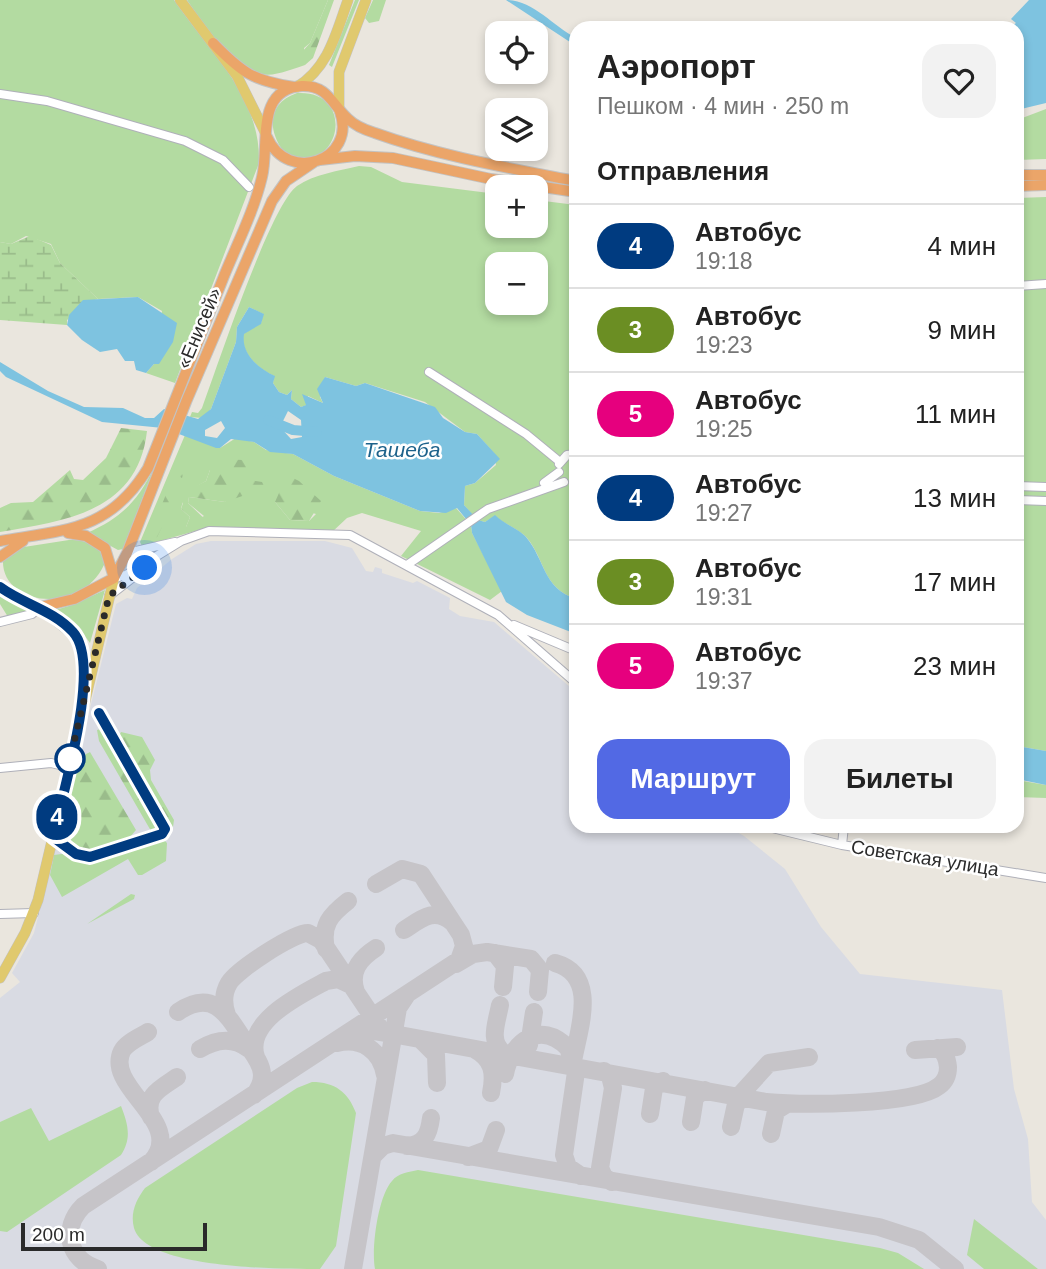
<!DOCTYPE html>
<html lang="ru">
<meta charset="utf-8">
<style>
body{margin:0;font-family:Helvetica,sans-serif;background:#f2f2f2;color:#222;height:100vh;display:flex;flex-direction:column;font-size:26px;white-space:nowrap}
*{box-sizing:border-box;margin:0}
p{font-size:23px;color:#767676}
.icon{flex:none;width:38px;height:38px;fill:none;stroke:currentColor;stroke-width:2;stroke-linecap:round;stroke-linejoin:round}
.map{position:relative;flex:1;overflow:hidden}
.sheet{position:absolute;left:569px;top:21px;width:455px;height:812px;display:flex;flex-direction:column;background:#fff;border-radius:21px;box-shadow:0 4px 10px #0003}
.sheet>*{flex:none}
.badge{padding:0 14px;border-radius:23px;font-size:24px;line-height:46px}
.controls{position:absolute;left:485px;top:21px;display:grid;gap:14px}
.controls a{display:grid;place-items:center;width:63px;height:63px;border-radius:14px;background:#fff;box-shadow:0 4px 10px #0003;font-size:35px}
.scale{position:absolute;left:21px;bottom:18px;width:186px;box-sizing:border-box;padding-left:7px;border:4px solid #2a2a2a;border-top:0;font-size:19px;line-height:24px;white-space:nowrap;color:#2a2a2a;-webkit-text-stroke:5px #fff;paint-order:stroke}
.you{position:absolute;width:35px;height:35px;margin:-18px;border:5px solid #fff;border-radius:50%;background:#1a73e8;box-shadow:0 0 0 10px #1a73e833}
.map>.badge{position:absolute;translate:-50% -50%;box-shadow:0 0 0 4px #fff}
h2{padding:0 28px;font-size:26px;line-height:63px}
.round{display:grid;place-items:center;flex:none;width:74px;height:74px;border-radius:21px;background:#f2f2f2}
.headline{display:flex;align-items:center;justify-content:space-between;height:119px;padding:0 28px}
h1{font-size:33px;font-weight:800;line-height:52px}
.primary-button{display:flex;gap:14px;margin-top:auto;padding:14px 28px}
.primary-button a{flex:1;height:80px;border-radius:21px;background:#5269e4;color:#fff;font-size:28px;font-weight:800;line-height:80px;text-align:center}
.primary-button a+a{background:#f2f2f2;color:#222}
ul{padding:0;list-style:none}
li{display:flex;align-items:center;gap:21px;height:84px;padding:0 28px;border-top:2px solid #e0e0e0}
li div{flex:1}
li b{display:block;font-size:26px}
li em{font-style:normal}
li .badge{min-width:77px;font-weight:700;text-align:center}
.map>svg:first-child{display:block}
</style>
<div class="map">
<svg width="1046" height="1269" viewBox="0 0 1046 1269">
<defs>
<pattern id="forest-firs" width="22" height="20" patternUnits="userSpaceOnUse" patternTransform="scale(1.75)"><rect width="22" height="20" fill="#b3dba1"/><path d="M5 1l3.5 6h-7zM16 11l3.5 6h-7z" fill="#9abc8b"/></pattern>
<pattern id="wetland-marsh" width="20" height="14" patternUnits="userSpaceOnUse" patternTransform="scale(1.75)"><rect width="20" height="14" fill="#b3dba1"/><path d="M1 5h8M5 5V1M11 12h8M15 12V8" fill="none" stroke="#9abc8b"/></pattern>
</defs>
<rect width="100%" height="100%" fill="#eae6de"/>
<!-- airport -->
<path fill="#d9dbe3" d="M 211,541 L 325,541 L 352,548 L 366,571 L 373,572 L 375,567 L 382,569 L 382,573 L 413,583 L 417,581 L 450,598 L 449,609 L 460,616 L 494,622 L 576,692 L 576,826 L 727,826 L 744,836 L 785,869 L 821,927 L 860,974 L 1002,990 L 1014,1089 L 1028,1139 L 1032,1202 L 1046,1220 L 1046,1269 L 0,1269 L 0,998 L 20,982 L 12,973 L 34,933 L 116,604 L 127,598 L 132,599 L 137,588 L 172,559 L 196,544 Z"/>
<!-- grass -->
<path fill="#b3dba1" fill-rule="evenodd" d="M 0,0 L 174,0 C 209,51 261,96 259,163 L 175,383 L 146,373 L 154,364 L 162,311 L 138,297 L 98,299 L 60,263 L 51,244 L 26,236 L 11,244 L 0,242 Z
M 187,0 L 328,0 L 310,43 L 304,48 L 305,65 C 292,69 275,77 261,74 C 230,66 204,24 187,0 Z
M 355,0 L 359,0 L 332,67 L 329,65 Z
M 373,0 L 386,0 L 379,21 L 369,23 L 365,18 Z
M 297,93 C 360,89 339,184 283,151 C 267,128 268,103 297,93 Z
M 1046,109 L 1046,159 L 1017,160 L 1017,120 Z
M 359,166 L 371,167 L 402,182 L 497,194 L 497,226 L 536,226 L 536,200 L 576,205 L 576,599 C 542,587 546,561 527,538 C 519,529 504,524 495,516 L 485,522 L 477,520 L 464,505 L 465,486 L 475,483 L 496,465 L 494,453 L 477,434 L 465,432 L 425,402 L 365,383 L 356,386 L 325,377 L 320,397 L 323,403 L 308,396 L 307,405 L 301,407 L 291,399 L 292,390 L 287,395 L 279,392 L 273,383 L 274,376 C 258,368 241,354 243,334 L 261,323 L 263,314 L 249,307 L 237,327 L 236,342 L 211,409 L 202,418 L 190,417 L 192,412 L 198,413 L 202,408 C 217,368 270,206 297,186 C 314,174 339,171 359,166 ZM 497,264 L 536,264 L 536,303 L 497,303 Z
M 1046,197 L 1046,751 L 1017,746 L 1017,198 Z
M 185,435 L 220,448 L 236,438 L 254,442 L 266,450 L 293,454 L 334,476 L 420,511 L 439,513 L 456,508 L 471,525 L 472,533 L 502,591 L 490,600 L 401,556 L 421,531 L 362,513 L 347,518 L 331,533 L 222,527 L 199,530 L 142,546 L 140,542 ZM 210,470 L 248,480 L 225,502 L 189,497 L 188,503 L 204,516 L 186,527 L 190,517 L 181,509 C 185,492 192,489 206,481 ZM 275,502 L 316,514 L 309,521 L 290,520 Z
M 154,468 L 123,549 L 118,550 L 87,533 C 121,518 137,502 154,468 Z
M 69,540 C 86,539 98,545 106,560 C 85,617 0,607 3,559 L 24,547 Z
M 105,590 L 90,643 L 79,628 L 49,612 L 72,605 Z
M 0,593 L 33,611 L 8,617 L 0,604 Z
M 1017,780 L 1046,785 L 1046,798 L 1017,797 Z
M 162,838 L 167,843 L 166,861 L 142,875 L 138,875 L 128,859 L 62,897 L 50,875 L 54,855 L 69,853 L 91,864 Z
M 131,894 L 135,895 L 134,899 L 87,924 Z
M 312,1082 C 335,1082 348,1092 356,1113 L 336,1246 L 320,1269 C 279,1269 146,1269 134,1228 C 130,1213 136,1200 145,1188 L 297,1088 Z
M 121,1106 C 128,1124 132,1138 121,1155 L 7,1232 L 0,1231 L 0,1122 L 31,1108 L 49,1141 Z
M 418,1170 L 880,1248 L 898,1253 L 924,1269 L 375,1269 C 371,1249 378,1196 392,1181 C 398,1173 409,1172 418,1170 Z
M 974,1219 L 1038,1269 L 984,1269 L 967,1255 Z"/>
<!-- forest -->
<path fill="url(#forest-firs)" d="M 328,0 L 334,0 L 313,58 L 305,65 L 301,53 L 310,43 Z
M 121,428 L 147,431 C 138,512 65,521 0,532 L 0,508 L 11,503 L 33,502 L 70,470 L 74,479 L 83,480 L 106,458 Z
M 185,456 L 190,463 L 180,467 L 184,471 L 182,478 L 170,471 Z
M 224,459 L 260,461 L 249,480 L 262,482 L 265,488 L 225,502 L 189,497 L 188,503 L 211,525 L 186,527 L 190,517 L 181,509 L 183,503 L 179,494 L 206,481 L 210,470 Z
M 287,475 L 299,481 L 321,501 L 309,521 L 290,520 L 275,502 Z
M 175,491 L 176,499 L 156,539 L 152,539 L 149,536 L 167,492 Z
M 101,729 L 158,827 L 156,832 L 151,831 L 99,741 L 97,730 Z
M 121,732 L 142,737 L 155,760 L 150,770 L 151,780 L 174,820 L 173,827 L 167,825 L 118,738 Z
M 90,752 L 136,830 L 130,837 L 88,852 C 47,836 68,789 78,758 Z"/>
<!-- wetland -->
<path fill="url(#wetland-marsh)" d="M 30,236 L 51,245 L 60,263 L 98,299 L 91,301 L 67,320 L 67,325 L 0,320 L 0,242 L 11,244 Z"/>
<!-- water -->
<path fill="#7ec3e0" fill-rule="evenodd" d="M 506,0 C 533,0 553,26 576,38 L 576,46 Z
M 1029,0 L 1046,0 L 1046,103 L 1017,110 L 1017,28 L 1009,28 L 1016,23 L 1011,19 Z
M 138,297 L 177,323 L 173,342 L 159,364 L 154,364 L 146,373 L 136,370 L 134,361 L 125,361 L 117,349 L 100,352 L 82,340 L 67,325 L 69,315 L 83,300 Z
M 249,307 L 264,314 L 261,324 L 244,334 C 241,354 258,368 275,376 L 273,383 L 279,392 L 287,395 L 292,390 L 291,399 L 301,407 L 306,405 L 302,394 L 323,403 L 317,389 L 325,377 L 356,386 L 365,383 L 435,407 L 443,418 L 465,432 L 477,434 L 500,459 L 475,483 L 465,486 L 464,505 L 478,520 L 485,522 L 495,515 C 504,524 519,529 526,537 C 546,561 542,587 576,599 L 576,634 L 527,615 L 506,602 L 472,533 L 471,525 L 457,508 L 446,513 L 420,511 L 334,476 L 293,454 L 270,452 L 254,442 L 231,439 L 220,448 L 216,448 L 163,428 L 102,422 L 6,377 L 0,371 L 0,362 L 48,391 L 84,407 L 123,408 L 145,418 L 154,418 L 164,409 L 198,419 L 211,409 L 236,342 L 237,327 ZM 288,411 L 301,420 L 302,437 L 291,439 L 280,427 ZM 221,421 L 225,428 L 217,438 L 205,436 L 205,430 Z
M 1017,746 L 1046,751 L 1046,785 L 1017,779 Z"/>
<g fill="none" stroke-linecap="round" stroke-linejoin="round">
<!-- river -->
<path stroke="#7ec3e0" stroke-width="10" d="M 268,420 L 293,430 L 317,432"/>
<!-- taxiway -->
<path stroke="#c6c4c8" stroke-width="18" d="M 404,930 C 421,919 434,907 452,922
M 326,949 C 321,925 330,915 348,901
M 495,953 L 505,966 L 503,987
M 555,963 C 599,975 579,1028 573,1061
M 456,964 L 473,954 L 487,952 L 531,959 L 540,970 L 538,992
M 356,992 C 349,972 359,959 376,948
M 500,1005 C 497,1022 488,1042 504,1053
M 178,1012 C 213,988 227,1014 245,1042 C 252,1052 262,1063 262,1075 C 262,1083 259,1089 254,1095
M 227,1015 C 223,1004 223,993 229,983 C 237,970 293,933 308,933 L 321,940 L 378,1025
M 353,1031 L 362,1029 L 393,1034 L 766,1102 C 799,1105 914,1106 939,1086 C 946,1081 948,1075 948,1067 C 947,1058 945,1053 938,1048
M 148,1032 C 140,1037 127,1042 122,1051 C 104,1088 188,1123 151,1162
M 420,1039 L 436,1055 L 437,1083
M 337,1043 C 362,1037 381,1051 385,1075
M 529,1045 L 534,1012
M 200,1049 C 217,1039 233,1037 249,1049
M 474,1049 C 493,1059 495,1073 491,1093
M 915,1050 L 957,1047
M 256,1057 C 244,1022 300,995 326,981 L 338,979 L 351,985
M 604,1071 L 610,1076 L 613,1088 L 600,1168 L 604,1177 L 612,1182
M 505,1074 C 511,1042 540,1019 568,1048 L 576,1072 L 564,1155 L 568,1167 L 581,1176
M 739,1096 L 769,1063 L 809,1057
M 650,1114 L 654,1088 L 663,1081
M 151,1117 C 144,1095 161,1088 177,1077
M 691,1122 L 695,1097 L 705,1090
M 731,1127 L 736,1104 L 744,1097
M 771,1134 L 776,1111 L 787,1104
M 407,1146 C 425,1144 429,1134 431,1118
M 373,1156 L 383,1146 L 393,1143 L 879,1227 L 919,1240 L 955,1269
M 468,1157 L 489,1149 L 496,1130
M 98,1269 C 68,1260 61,1228 83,1206 L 459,960 L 464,946 L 461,935 L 421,874 L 402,869 L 376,884
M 353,1269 L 398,1008 L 406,996"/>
<!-- minor casing -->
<g stroke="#afb0b9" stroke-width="10">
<path id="minor" d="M 0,94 L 47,101 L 185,141 L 223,160 L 249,187
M 1017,286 L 1046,284
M 429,372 L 526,434 L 560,462
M 559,464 L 567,455 L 576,454
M 544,483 L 559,472
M 1017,486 L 1046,487
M 1017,500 L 1046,501
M 127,553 L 175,542
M 407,565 L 488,509 L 564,482
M 114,578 L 126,575 L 181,541 L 209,531 L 350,535 L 498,615 L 576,683
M 109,596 L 145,568
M 0,622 L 32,614 L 40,607
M 514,625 L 576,651
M 0,768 L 51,763 L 68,767
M 764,826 L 842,845 L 1046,878
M 842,845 L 844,826
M 0,914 L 34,913"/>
</g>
<!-- major casing -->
<g stroke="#c3c3c3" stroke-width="11">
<path id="major" d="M 180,0 L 237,76 L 266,134
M 297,87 C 329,67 336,33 348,0
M 339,110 L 339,72 L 366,0
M 0,978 L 25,933 L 38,900 L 114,578"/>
</g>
<!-- highway casing -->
<g stroke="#c3c3c3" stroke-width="12">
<path id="highway" d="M 213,43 C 242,73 254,81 294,87
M 267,137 C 288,185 357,160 340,112
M 320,160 L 355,156 L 393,158 L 491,179 L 576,192
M 1017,175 L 1046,175
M 1017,186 L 1046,185
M 68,533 L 86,536 L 105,548 L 114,578
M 0,541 C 65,530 110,531 148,468 C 173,404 199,340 224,276 C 237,244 254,211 262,177 C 270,146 254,89 302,86 C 327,85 332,104 347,118 C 354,125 365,130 375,133 C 439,156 509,168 576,181
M 0,557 L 23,541
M 0,587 L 40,607 L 74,599 L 114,578 L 127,553 L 186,402 L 272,201 L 286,181 L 314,162
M 40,607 L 77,637 L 84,657 L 85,690"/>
</g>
<!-- minor -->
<use href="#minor" stroke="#fff" stroke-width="8"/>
<!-- major -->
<use href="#major" stroke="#e0c96e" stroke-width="10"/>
<!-- highway -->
<use href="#highway" stroke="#eba569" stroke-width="10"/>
</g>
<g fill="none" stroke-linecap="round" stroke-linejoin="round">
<!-- line casing -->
<g stroke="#fff" stroke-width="16">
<path id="line" d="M 0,587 C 23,604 53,610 73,632 C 103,665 62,794 53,837 L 76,854 L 90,857 L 162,834 L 165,829 L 99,713"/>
</g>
<!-- line -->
<use href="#line" stroke="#003b80" stroke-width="10"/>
<!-- walk -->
<path stroke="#2a2a2a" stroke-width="7" stroke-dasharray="0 12.6" d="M 70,759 L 68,767 L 109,596 L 145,568"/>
</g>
<!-- markers -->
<circle fill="#fff" stroke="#003b80" stroke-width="3.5" cx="70" cy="759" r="14"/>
<g text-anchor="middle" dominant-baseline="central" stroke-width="5" stroke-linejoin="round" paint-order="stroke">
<!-- street labels -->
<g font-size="19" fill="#2a2a2a" stroke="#fff">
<text transform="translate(199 328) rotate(-67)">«Енисей»</text>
<text transform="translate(925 858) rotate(9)">Советская улица</text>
</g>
<!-- water labels -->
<g font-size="21" font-style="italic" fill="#1d628b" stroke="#fff">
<text x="402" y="449">Ташеба</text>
</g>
</g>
</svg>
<div class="controls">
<a><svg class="icon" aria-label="locate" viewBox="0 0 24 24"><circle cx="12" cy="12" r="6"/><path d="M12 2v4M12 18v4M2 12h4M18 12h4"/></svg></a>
<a><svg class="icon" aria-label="layers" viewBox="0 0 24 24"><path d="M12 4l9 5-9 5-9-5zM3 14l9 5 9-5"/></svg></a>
<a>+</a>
<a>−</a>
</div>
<div class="scale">200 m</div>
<div class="you" style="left:145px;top:568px"></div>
<b class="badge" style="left:57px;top:817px;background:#003b80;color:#fff">4</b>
<section class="sheet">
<div class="headline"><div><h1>Аэропорт</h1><p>Пешком · 4 мин · 250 m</p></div><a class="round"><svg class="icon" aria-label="heart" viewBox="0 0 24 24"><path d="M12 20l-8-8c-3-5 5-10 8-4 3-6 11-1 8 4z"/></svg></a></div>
<h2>Отправления</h2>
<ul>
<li><span class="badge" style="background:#003b80;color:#fff">4</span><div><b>Автобус</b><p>19:18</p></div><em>4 мин</em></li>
<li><span class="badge" style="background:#6b8e23;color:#fff">3</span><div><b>Автобус</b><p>19:23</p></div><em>9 мин</em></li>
<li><span class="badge" style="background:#e6007e;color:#fff">5</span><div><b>Автобус</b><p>19:25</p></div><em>11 мин</em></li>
<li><span class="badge" style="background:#003b80;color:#fff">4</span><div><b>Автобус</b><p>19:27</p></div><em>13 мин</em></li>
<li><span class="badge" style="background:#6b8e23;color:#fff">3</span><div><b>Автобус</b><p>19:31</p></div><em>17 мин</em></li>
<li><span class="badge" style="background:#e6007e;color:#fff">5</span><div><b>Автобус</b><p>19:37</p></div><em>23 мин</em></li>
</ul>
<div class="primary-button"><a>Маршрут</a><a>Билеты</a></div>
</section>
</div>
